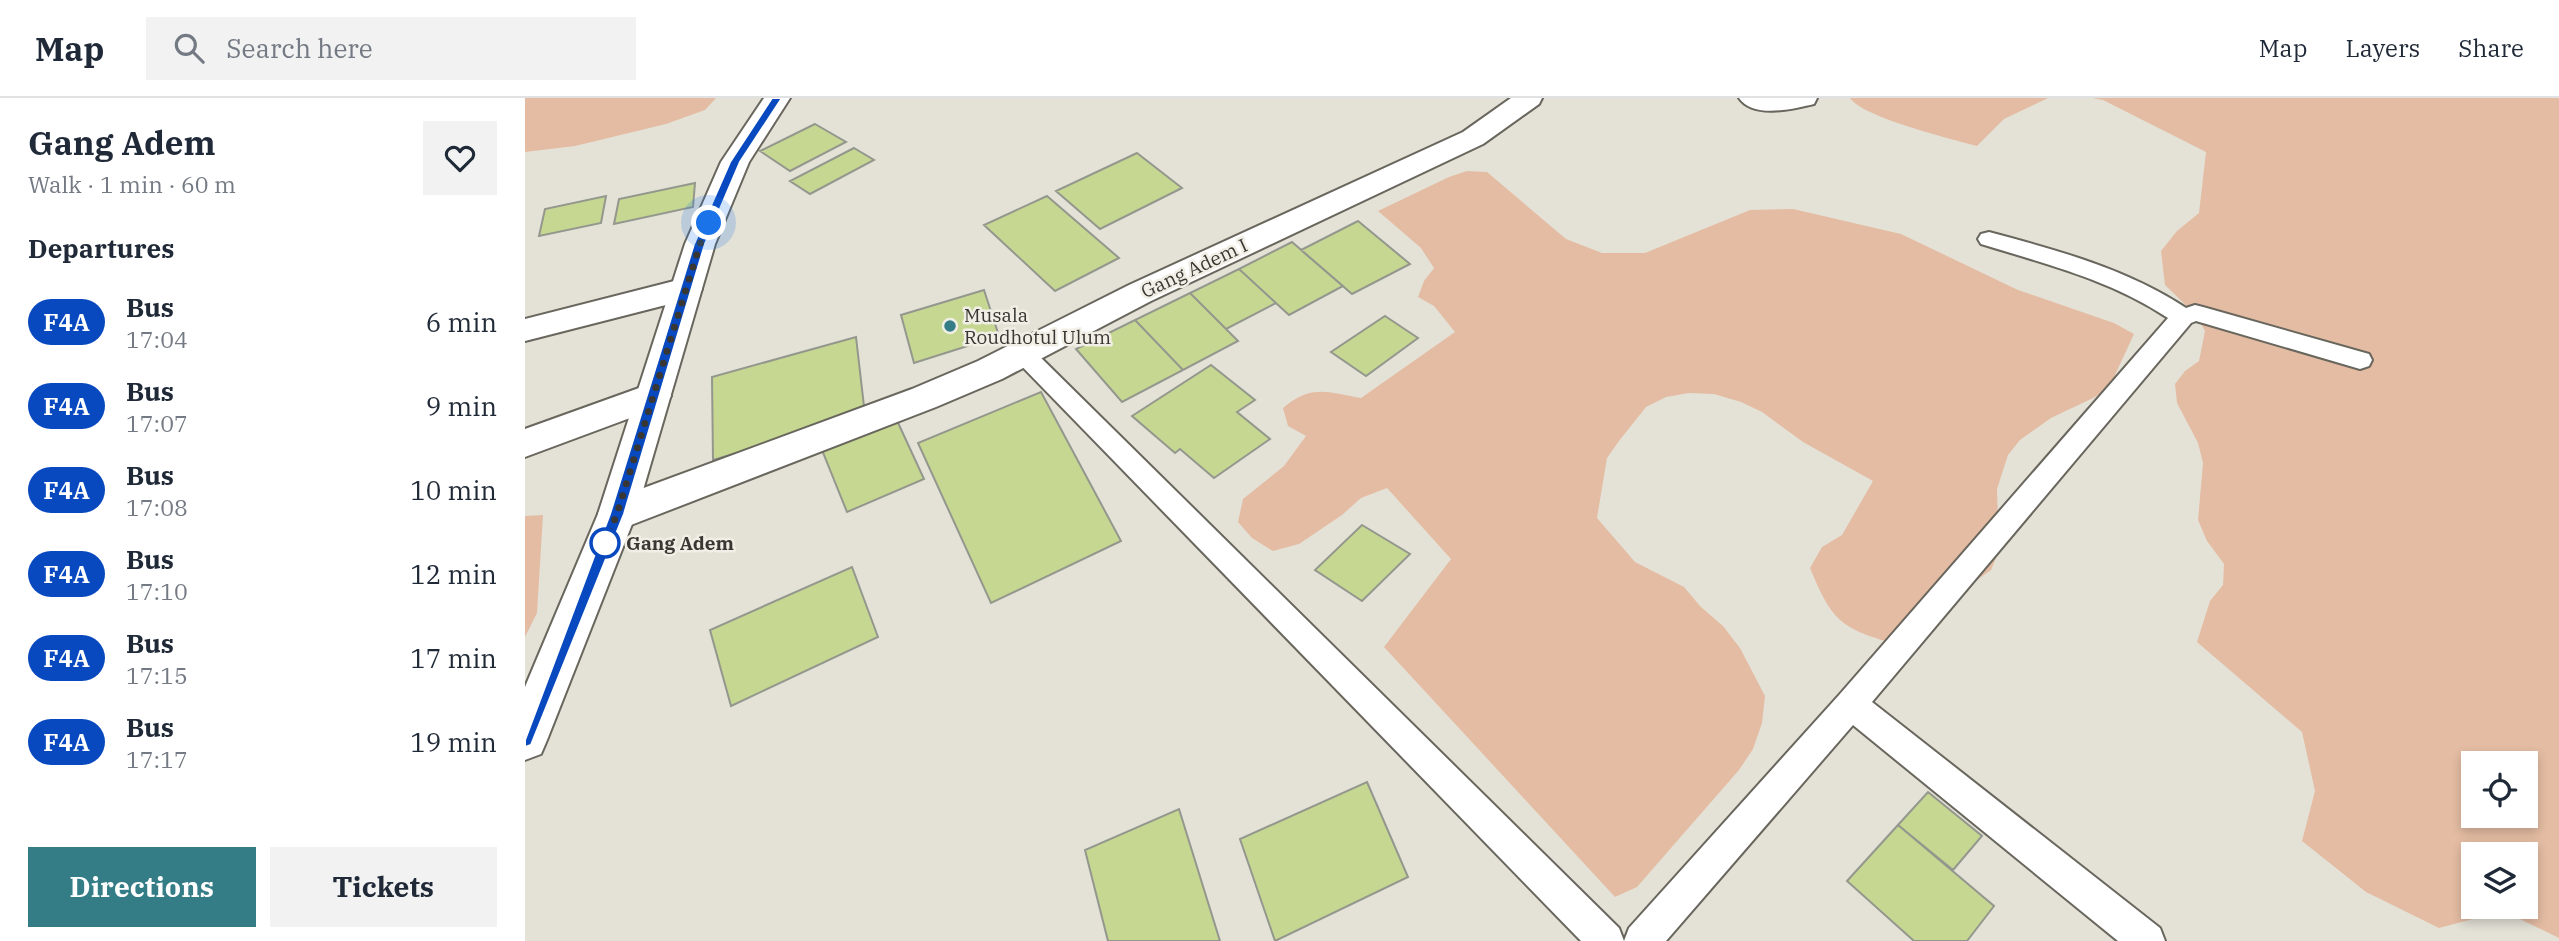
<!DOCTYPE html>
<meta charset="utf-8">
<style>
body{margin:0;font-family:"IBM Plex Serif",serif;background:#f2f2f3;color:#1f2937;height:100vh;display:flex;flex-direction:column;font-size:26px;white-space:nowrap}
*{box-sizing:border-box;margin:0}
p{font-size:23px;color:#747a83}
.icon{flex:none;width:38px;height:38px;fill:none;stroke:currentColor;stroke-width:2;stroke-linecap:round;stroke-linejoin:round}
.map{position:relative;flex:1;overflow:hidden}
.panel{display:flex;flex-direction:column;background:#fff;width:525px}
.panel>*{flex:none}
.badge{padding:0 14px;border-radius:23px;font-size:24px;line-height:46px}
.controls{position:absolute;left:1936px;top:653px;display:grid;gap:14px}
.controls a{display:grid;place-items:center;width:77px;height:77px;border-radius:0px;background:#fff;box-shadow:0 4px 10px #0003;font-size:35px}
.you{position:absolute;width:35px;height:35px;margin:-18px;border:5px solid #fff;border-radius:50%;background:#1a73e8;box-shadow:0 0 0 10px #1a73e833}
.map>.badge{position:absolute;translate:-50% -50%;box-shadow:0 0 0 4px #fff}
h2{padding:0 28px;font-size:26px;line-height:63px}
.round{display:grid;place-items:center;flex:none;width:74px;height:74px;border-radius:0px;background:#f2f2f3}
.head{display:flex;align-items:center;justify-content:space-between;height:119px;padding:0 28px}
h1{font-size:33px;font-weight:700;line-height:52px}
.button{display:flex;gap:14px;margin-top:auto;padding:14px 28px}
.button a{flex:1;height:80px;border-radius:0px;background:#347c86;color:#fff;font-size:28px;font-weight:700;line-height:80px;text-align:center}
.button a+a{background:#f2f2f3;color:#1f2937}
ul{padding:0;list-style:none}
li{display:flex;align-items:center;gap:21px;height:84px;padding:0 28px}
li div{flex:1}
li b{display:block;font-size:26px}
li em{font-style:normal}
li .badge{min-width:77px;font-weight:700;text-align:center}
header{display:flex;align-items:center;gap:42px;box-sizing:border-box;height:98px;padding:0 35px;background:#fff;border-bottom:2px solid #e0e1e3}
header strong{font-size:33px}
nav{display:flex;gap:38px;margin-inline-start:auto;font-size:24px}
.search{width:490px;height:63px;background:#f2f2f3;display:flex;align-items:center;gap:18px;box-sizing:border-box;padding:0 24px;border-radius:0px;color:#747a83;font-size:26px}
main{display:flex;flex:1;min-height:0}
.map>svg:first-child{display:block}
</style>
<header>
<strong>Map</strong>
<div class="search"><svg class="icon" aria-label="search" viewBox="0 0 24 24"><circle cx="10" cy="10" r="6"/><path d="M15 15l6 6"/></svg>Search here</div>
<nav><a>Map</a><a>Layers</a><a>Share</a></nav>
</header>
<main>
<section class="panel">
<div class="head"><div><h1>Gang Adem</h1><p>Walk · 1 min · 60 m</p></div><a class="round"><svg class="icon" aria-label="heart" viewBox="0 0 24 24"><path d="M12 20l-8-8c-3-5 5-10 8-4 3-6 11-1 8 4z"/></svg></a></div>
<h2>Departures</h2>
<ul>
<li><span class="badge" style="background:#0849c0;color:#fff">F4A</span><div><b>Bus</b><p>17:04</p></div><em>6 min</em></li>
<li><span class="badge" style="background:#0849c0;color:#fff">F4A</span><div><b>Bus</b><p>17:07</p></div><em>9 min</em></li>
<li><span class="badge" style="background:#0849c0;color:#fff">F4A</span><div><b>Bus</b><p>17:08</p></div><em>10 min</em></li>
<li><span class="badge" style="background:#0849c0;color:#fff">F4A</span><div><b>Bus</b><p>17:10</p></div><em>12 min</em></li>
<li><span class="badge" style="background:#0849c0;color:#fff">F4A</span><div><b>Bus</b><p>17:15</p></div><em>17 min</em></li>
<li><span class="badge" style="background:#0849c0;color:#fff">F4A</span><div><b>Bus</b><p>17:17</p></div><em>19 min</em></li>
</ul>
<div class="button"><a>Directions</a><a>Tickets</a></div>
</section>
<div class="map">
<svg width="2034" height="843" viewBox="0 0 2034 843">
<rect width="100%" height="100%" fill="#e4e2d7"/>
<!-- green -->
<path fill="#e4bca3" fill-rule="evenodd" d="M 0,0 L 191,0 L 180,12 L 141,26 L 50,48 L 0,54 Z
M 1325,0 L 1523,0 L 1479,21 L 1452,48 C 1426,41 1337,19 1325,0 Z
M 1567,0 L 2034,0 L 2034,840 L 1978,813 L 1914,830 L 1841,794 L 1777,743 L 1790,693 L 1777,634 L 1672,544 L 1685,503 L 1698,487 L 1699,466 L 1682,443 L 1673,422 L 1678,365 L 1673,345 L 1652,305 L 1650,286 L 1660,273 L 1674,263 L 1680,233 L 1671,217 L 1640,187 L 1636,153 L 1652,133 L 1674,115 L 1681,54 L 1578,2 ZM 1948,665 L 2000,665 L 2000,718 L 1948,718 ZM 1948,756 L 2000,756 L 2000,808 L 1948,808 Z
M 942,73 L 962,74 L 1041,141 L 1077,155 L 1120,155 L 1225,112 L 1268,111 L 1376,136 L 1493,192 L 1589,225 L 1609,236 L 1584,290 L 1568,300 L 1526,320 L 1495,342 L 1483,357 L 1472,391 L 1474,453 L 1466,472 L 1364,544 C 1313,530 1305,518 1285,470 L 1297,449 L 1317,437 L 1348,383 L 1278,344 L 1237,314 L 1216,304 L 1189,296 L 1164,295 L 1141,299 L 1121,309 L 1094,343 L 1082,360 L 1072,420 L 1110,464 L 1159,489 L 1176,509 L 1198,528 L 1215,550 L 1240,598 L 1237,625 L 1228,651 L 1214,672 L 1112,789 L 1090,799 L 859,549 L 926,461 L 862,390 L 836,400 L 817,417 L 774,446 L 748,453 L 727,440 L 713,424 L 718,401 L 759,368 L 781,338 L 763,328 L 758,310 C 786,286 802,294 836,300 L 930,234 L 909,208 L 893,199 L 899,183 L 909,170 L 896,150 L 853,113 L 924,79 Z
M 18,417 L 12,515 L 0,539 L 0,418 Z"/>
<!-- building -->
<path fill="#c6d792" stroke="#94978d" stroke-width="2" d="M 290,26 L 321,44 L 265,73 L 235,53 Z
M 329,50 L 349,62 L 285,96 L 265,83 Z
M 612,55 L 657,90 L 575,131 L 531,93 Z
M 170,85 L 168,109 L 89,126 L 94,101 Z
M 81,98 L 76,125 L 14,138 L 20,111 Z
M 522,98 L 594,160 L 530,193 L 459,127 Z
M 833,123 L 885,166 L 827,196 L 776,152 Z
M 767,144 L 818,188 L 764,217 L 714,171 Z
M 714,171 L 751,205 L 701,231 L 665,195 Z
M 459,192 L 474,238 L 389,265 L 376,217 Z
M 665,195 L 713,243 L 658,272 L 610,222 Z
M 860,218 L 893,240 L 841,278 L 806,254 Z
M 610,222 L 658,272 L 597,304 L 551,251 Z
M 331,239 L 340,317 L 188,362 L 187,279 Z
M 686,267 L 730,302 L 712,314 L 745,341 L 689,380 L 655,351 L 650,355 L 607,318 Z
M 516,294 L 596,443 L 466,505 L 393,345 Z
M 369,316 L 399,381 L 322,414 L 295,347 Z
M 837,427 L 885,456 L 837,503 L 790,472 Z
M 327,469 L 353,539 L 206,608 L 185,532 Z
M 842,684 L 883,779 L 750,843 L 715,741 Z
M 1403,694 L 1457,738 L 1428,772 L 1373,727 Z
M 654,711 L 695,843 L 583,843 L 560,752 Z
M 1373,727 L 1469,808 L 1442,843 L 1389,843 L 1322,783 Z"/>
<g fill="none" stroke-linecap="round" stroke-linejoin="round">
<!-- service casing -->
<g stroke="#68665d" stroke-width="4">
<path id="service" d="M 1464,134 C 1532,152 1602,171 1661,210 L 1670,207 L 1678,209 L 1844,256 L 1847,262 L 1844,268 L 1835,271 L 1671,223 L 1666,225 L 1347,604 L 1635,830 L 1640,843 L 1593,843 L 1328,627 L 1141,843 L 1056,843 L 485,256 L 488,250 L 497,247 L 506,250 L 1094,830 L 1099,843 L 1104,830 L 1315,596 L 1643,220 C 1586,182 1521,166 1456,146 L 1453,141 L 1456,136 Z"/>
</g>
<!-- minor casing -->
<g stroke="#68665d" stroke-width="4">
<path id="minor" d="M 986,0 L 1017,0 L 1014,6 L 958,46 L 626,203 L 477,281 L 411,309 L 106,427 L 92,431 L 78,427 L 73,416 L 78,405 L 387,291 L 453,263 L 604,187 L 938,34 Z
M 1214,0 L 1292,0 L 1289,6 C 1268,11 1228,21 1214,0 Z
M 161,180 L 172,183 L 177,191 L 172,199 L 0,243 L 0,221 Z
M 128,285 L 140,289 L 146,298 L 140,307 L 0,359 L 0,331 Z"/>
</g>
<!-- secondary casing -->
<g stroke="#68665d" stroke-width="4">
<path id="secondary" d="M 239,0 L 265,0 L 224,64 L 190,146 L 111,416 L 22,642 L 16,656 L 0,662 L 0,589 L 73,416 L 160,146 L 196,64 Z"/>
</g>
<!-- service -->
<use href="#service" fill="#fff" fill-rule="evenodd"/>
<!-- minor -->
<use href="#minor" fill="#fff" fill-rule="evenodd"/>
<!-- secondary -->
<use href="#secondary" fill="#fff" fill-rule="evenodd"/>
</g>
<!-- line -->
<path fill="#0849c0" stroke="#fff" stroke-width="2" d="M 247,0 L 257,0 L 215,64 L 180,146 L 99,416 L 8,642 L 6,647 L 0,649 L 0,642 L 85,416 L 169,146 L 205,64 Z"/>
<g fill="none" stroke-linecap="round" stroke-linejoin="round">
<!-- walk -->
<path stroke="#383733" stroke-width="7" stroke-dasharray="0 12.6" d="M 80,445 L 92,416 L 175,146 L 184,125"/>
</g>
<!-- markers -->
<circle fill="#347c86" stroke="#f1efe5" stroke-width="2.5" cx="425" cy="228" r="7"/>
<circle fill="#fff" stroke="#0849c0" stroke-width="3.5" cx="80" cy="445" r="14"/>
<g text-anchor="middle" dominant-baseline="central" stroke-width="5" stroke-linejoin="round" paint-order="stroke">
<!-- street labels -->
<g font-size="19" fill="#383733" stroke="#f1efe5">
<text transform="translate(669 170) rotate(-25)">Gang Adem I</text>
</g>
<!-- poi labels -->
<g font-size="19" fill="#383733" stroke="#f1efe5" text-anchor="start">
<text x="439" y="217">Musala<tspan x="439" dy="22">Roudhotul Ulum</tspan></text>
</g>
<!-- stop labels -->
<g font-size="19" font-weight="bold" fill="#383733" stroke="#f1efe5" text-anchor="start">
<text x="101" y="445">Gang Adem</text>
</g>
</g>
</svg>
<div class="controls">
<a><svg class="icon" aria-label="locate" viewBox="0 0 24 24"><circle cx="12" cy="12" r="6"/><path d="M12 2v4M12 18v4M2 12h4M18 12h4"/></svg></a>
<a><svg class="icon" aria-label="layers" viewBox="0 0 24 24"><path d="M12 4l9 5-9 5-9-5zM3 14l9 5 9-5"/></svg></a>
</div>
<div class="you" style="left:184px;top:125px"></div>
</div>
</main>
